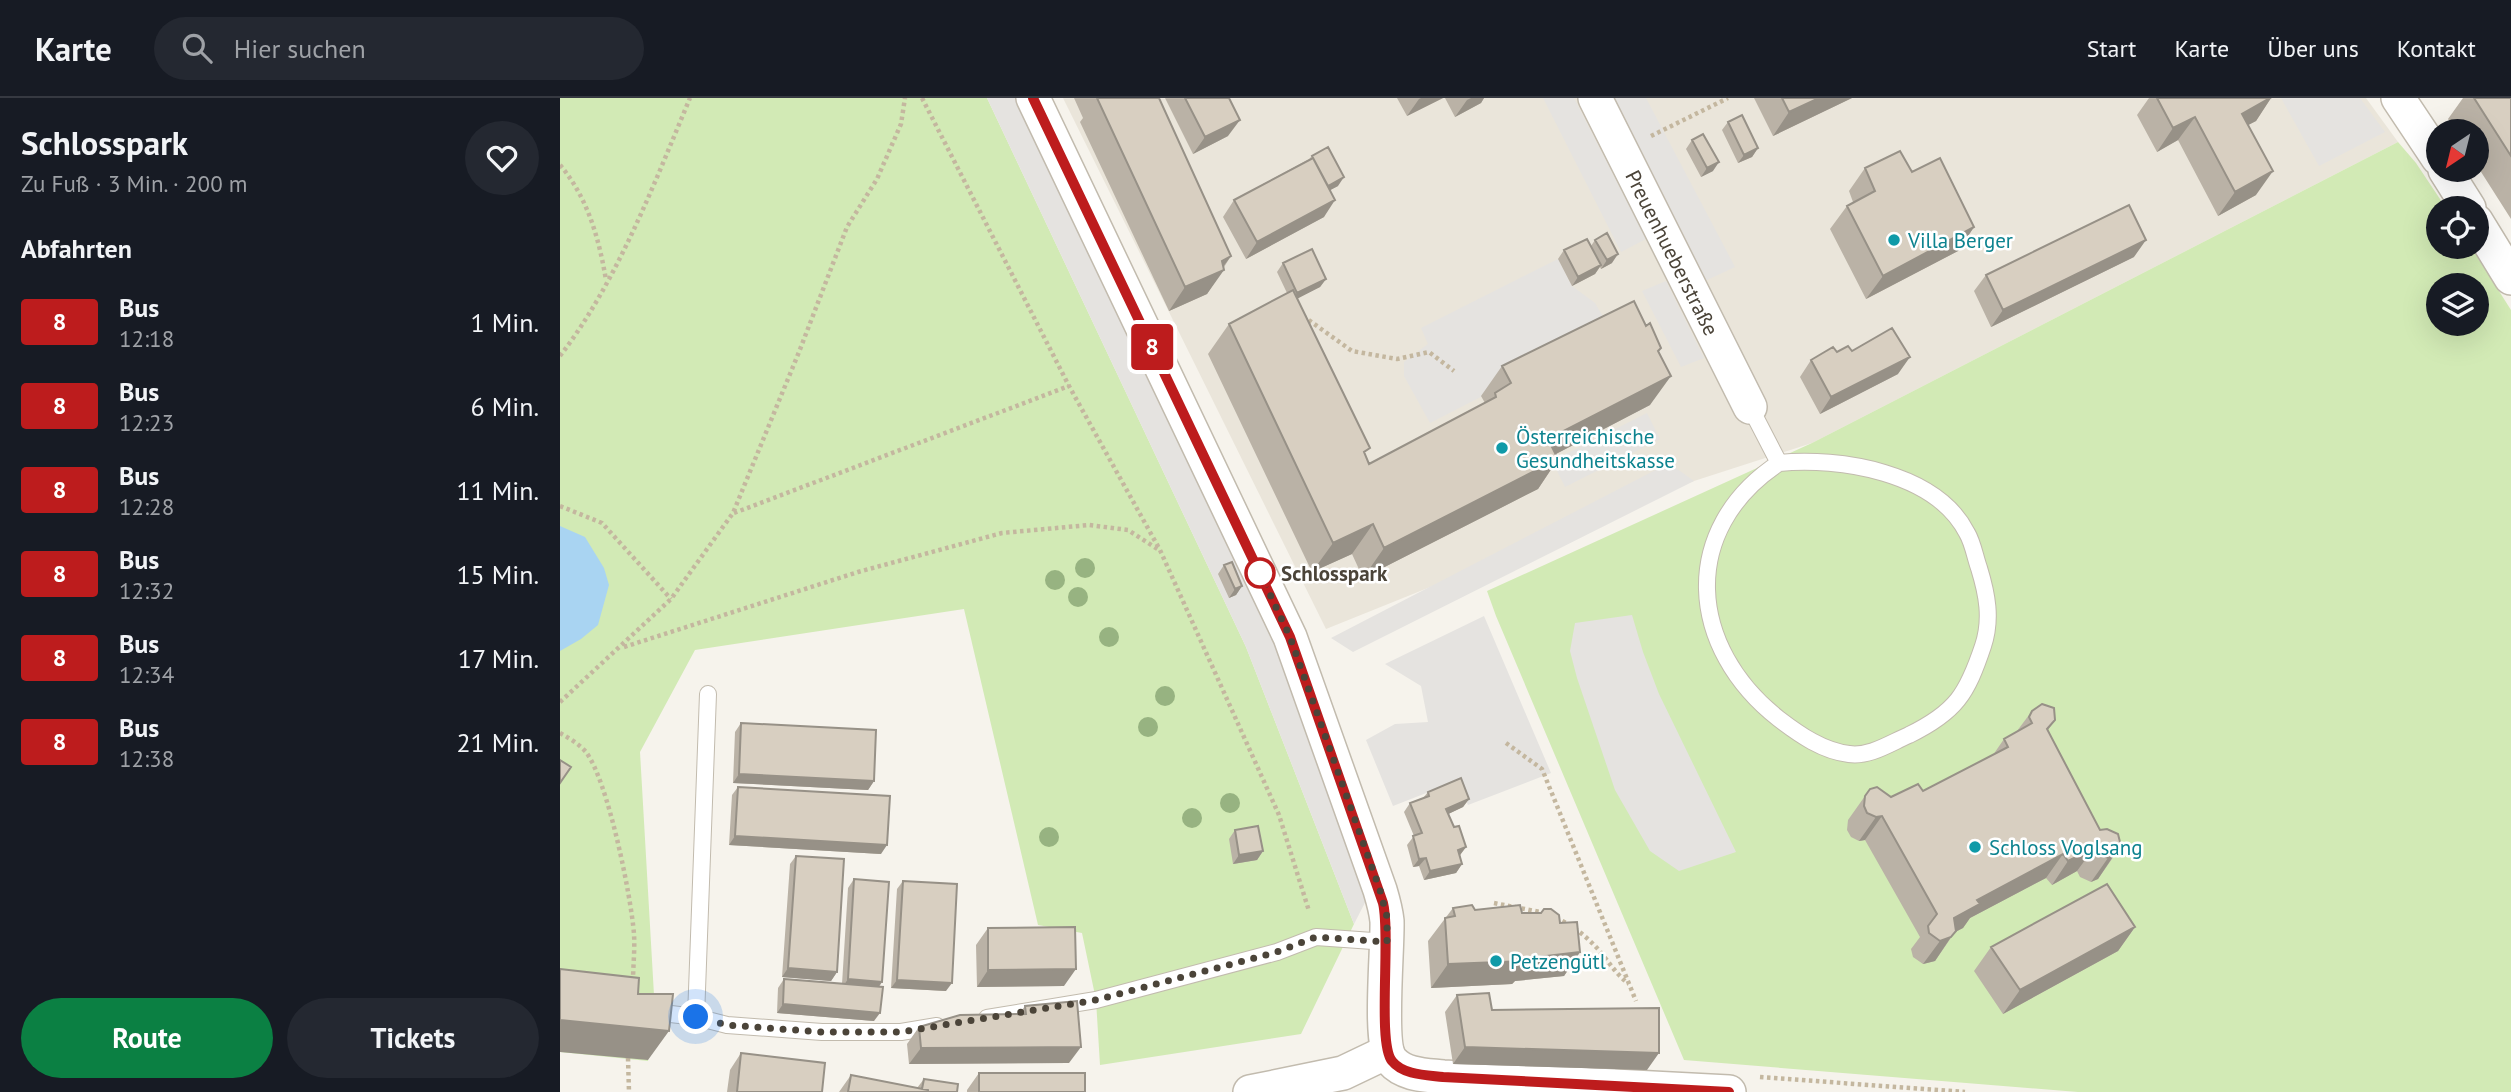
<!DOCTYPE html>
<html lang="de">
<meta charset="utf-8">
<style>
body{margin:0;font-family:"PT Sans",sans-serif;background:#242831;color:#f1f3f6;height:100vh;display:flex;flex-direction:column;font-size:26px;white-space:nowrap}
*{box-sizing:border-box;margin:0}
p{font-size:23px;color:#9ea1a6}
.icon{flex:none;width:38px;height:38px;fill:none;stroke:currentColor;stroke-width:2;stroke-linecap:round;stroke-linejoin:round}
.map{position:relative;flex:1;overflow:hidden}
.side{display:flex;flex-direction:column;background:#171b24;width:560px}
.side>*{flex:none}
.badge{padding:0 14px;border-radius:5px;font-size:24px;line-height:46px}
.needle{width:46px;rotate:215deg}
.buttons{position:absolute;left:1866px;top:21px;display:grid;gap:14px}
.buttons a{display:grid;place-items:center;width:63px;height:63px;border-radius:50%;background:#171b24;box-shadow:0 7px 28px #0002;font-size:35px}
.you{position:absolute;width:35px;height:35px;margin:-18px;border:5px solid #fff;border-radius:50%;background:#1a73e8;box-shadow:0 0 0 10px #1a73e833}
.map>.badge{position:absolute;translate:-50% -50%;box-shadow:0 0 0 4px #fff}
h2{padding:0 21px;font-size:26px;line-height:63px}
.round{display:grid;place-items:center;flex:none;width:74px;height:74px;border-radius:37px;background:#242831}
.overview{display:flex;align-items:center;justify-content:space-between;height:119px;padding:0 21px}
h1{font-size:33px;font-weight:800;line-height:52px}
.button{display:flex;gap:14px;margin-top:auto;padding:14px 21px}
.button a{flex:1;height:80px;border-radius:42px;background:#0b8043;color:#fff;font-size:28px;font-weight:800;line-height:80px;text-align:center}
.button a+a{background:#242831;color:#f1f3f6}
ul{padding:0;list-style:none}
li{display:flex;align-items:center;gap:21px;height:84px;padding:0 21px}
li div{flex:1}
li b{display:block;font-size:26px}
li em{font-style:normal}
li .badge{min-width:77px;font-weight:700;text-align:center}
header{display:flex;align-items:center;gap:42px;box-sizing:border-box;height:98px;padding:0 35px;background:#171b24;border-bottom:2px solid #363941}
header strong{font-size:33px}
nav{display:flex;gap:38px;margin-inline-start:auto;font-size:24px}
.search{width:490px;height:63px;background:#242831;display:flex;align-items:center;gap:18px;box-sizing:border-box;padding:0 24px;border-radius:38px;color:#9ea1a6;font-size:26px}
main{display:flex;flex:1;min-height:0}
.map>svg:first-child{display:block}
</style>
<header>
<strong>Karte</strong>
<div class="search"><svg class="icon" aria-label="search" viewBox="0 0 24 24"><circle cx="10" cy="10" r="6"/><path d="M15 15l6 6"/></svg>Hier suchen</div>
<nav><a>Start</a><a>Karte</a><a>Über uns</a><a>Kontakt</a></nav>
</header>
<main>
<section class="side">
<div class="overview"><div><h1>Schlosspark</h1><p>Zu Fuß · 3 Min. · 200 m</p></div><a class="round"><svg class="icon" aria-label="heart" viewBox="0 0 24 24"><path d="M12 20l-8-8c-3-5 5-10 8-4 3-6 11-1 8 4z"/></svg></a></div>
<h2>Abfahrten</h2>
<ul>
<li><span class="badge" style="background:#bd1c1d;color:#fff">8</span><div><b>Bus</b><p>12:18</p></div><em>1 Min.</em></li>
<li><span class="badge" style="background:#bd1c1d;color:#fff">8</span><div><b>Bus</b><p>12:23</p></div><em>6 Min.</em></li>
<li><span class="badge" style="background:#bd1c1d;color:#fff">8</span><div><b>Bus</b><p>12:28</p></div><em>11 Min.</em></li>
<li><span class="badge" style="background:#bd1c1d;color:#fff">8</span><div><b>Bus</b><p>12:32</p></div><em>15 Min.</em></li>
<li><span class="badge" style="background:#bd1c1d;color:#fff">8</span><div><b>Bus</b><p>12:34</p></div><em>17 Min.</em></li>
<li><span class="badge" style="background:#bd1c1d;color:#fff">8</span><div><b>Bus</b><p>12:38</p></div><em>21 Min.</em></li>
</ul>
<div class="button"><a>Route</a><a>Tickets</a></div>
</section>
<div class="map">
<svg width="1951" height="994" viewBox="0 0 1951 994">
<rect width="100%" height="100%" fill="#f6f3ec"/>
<!-- residential -->
<path fill="#eae5da" d="M 503,0 L 1806,0 L 1838,44 L 1252,345 L 1134,383 L 766,531 Z"/>
<!-- green -->
<path fill="#d2eab5" fill-rule="evenodd" d="M 0,0 L 427,0 L 686,549 L 794,826 L 741,936 L 540,967 L 536,902 L 522,835 L 478,827 L 404,511 L 135,552 L 80,654 L 94,897 L 88,963 L 0,954 Z
M 1838,44 L 1856,65 L 1886,110 L 1878,110 L 1878,149 L 1911,149 L 1951,212 L 1951,994 L 1518,994 L 1124,962 L 936,518 L 927,493 L 1252,345 ZM 1878,187 L 1916,187 L 1916,226 L 1878,226 Z"/>
<!-- parking -->
<path fill="#e5e3e0" d="M 427,0 L 459,0 L 716,540 L 811,793 L 794,826 L 686,549 Z
M 983,0 L 1014,0 L 1086,141 L 1061,154 Z
M 1052,0 L 1086,0 L 1175,169 L 1145,183 Z
M 1721,0 L 1800,0 L 1825,34 L 1759,68 Z
M 998,161 L 1012,188 L 1035,205 L 1051,232 L 870,325 L 844,278 L 844,264 L 868,246 L 861,230 Z
M 1106,183 L 1144,260 L 1121,269 L 1082,193 Z
M 1087,315 L 1100,341 L 1005,389 L 992,363 Z
M 1109,365 L 1134,383 L 793,554 L 771,540 Z
M 1072,517 L 1083,554 L 1099,596 L 1176,754 L 1119,773 L 1090,753 L 1055,692 L 1017,580 L 1010,553 L 1015,525 Z
M 924,518 L 991,675 L 908,707 L 897,683 L 833,708 L 806,642 L 835,626 L 868,624 L 861,588 L 825,566 Z"/>
<!-- water -->
<path fill="#a9d4f2" d="M 0,428 L 25,439 L 44,470 L 49,487 L 38,527 L 21,541 L 0,553 Z"/>
<g fill="none" stroke-linecap="round" stroke-linejoin="round">
<!-- lane casing -->
<g stroke="#c2bbae" stroke-width="18">
<path id="lane" d="M 1190,309 L 1219,365 C 1118,432 1128,550 1219,621 C 1240,637 1263,653 1289,656 C 1310,659 1330,645 1349,637 C 1396,614 1407,596 1423,548 C 1432,521 1427,496 1419,470 C 1415,459 1413,445 1407,435 C 1376,374 1279,359 1219,365
M 94,914 L 136,919 L 167,927 L 262,934 L 341,934 L 377,928
M 136,919 L 148,596
M 427,920 L 536,902 L 717,854 L 756,839 L 827,844"/>
</g>
<!-- street casing -->
<g stroke="#c2bbae" stroke-width="36">
<g id="street">
<path d="M 473,0 L 730,539 L 820,792 C 823,802 826,813 827,823 C 828,850 818,947 832,963 C 844,977 866,977 883,979 L 1169,994"/>
<path id="s1" d="M 1035,0 L 1190,309"/>
<path d="M 1838,0 L 1878,60"/>
<path d="M 1885,72 L 1909,110"/>
<path d="M 1916,123 L 1951,180"/>
<path d="M 690,994 L 783,975 L 827,954"/>
</g>
</g>
<!-- path -->
<path stroke="#c4b79f" stroke-width="4.5" stroke-dasharray="3.5 3.5" stroke-linecap="butt" d="M 362,0 L 509,288 L 600,452 L 719,717 L 749,813
M 1091,38 L 1168,0
M 0,67 C 28,100 39,141 46,182
M 743,218 L 792,253 L 837,261 L 869,254 L 894,273
M 0,258 C 57,184 94,86 130,0
M 0,408 L 42,425 L 111,501
M 174,415 L 509,288
M 64,549 L 298,474 L 442,435 L 529,427 L 568,432 L 599,452
M 0,604 L 111,501 L 173,415 L 239,254 L 287,129 L 317,81 L 341,26 L 345,0
M 0,635 C 9,640 19,646 26,654 C 48,683 71,798 74,836 C 75,852 73,868 73,884
M 946,645 L 982,671 L 1076,903
M 934,805 L 985,815
M 996,820 C 1014,828 1030,841 1042,856 C 1051,867 1057,877 1069,886
M 68,960 L 69,994
M 1200,979 L 1405,994"/>
<!-- lane -->
<use href="#lane" stroke="#fff" stroke-width="16"/>
<!-- street -->
<use href="#street" stroke="#fff" stroke-width="33"/>
</g>
<!-- trees -->
<g fill="#97b381">
<circle cx="525" cy="470" r="10"/>
<circle cx="495" cy="482" r="10"/>
<circle cx="518" cy="499" r="10"/>
<circle cx="549" cy="539" r="10"/>
<circle cx="605" cy="598" r="10"/>
<circle cx="588" cy="629" r="10"/>
<circle cx="670" cy="705" r="10"/>
<circle cx="632" cy="720" r="10"/>
<circle cx="489" cy="739" r="10"/>
</g>
<!-- wall -->
<path fill="#bab2a6" d="M 514,0 L 599,0 L 671,158 L 647,196 L 609,213 L 520,24 L 523,20 Z
M 605,0 L 669,0 L 668,38 L 633,56 Z
M 837,0 L 883,0 L 847,18 Z
M 885,0 L 924,0 L 921,5 L 895,19 Z
M 1194,0 L 1292,0 L 1213,38 Z
M 1589,0 L 1711,0 L 1696,23 L 1688,27 L 1696,97 L 1658,118 L 1618,42 L 1597,54 L 1577,17 Z
M 1903,0 L 1951,0 L 1951,121 L 1916,66 L 1916,33 L 1896,33 L 1888,21 Z
M 1168,24 L 1198,50 L 1192,59 L 1178,65 L 1162,32 Z
M 1132,42 L 1153,73 L 1141,79 L 1126,51 Z
M 752,58 L 778,88 L 770,92 L 764,119 L 686,161 L 663,119 L 674,102 L 749,61 Z
M 1305,70 L 1352,74 L 1414,129 L 1398,153 L 1306,201 L 1270,131 L 1287,108 L 1293,104 L 1289,93 Z
M 1035,142 L 1052,165 L 1041,171 L 1040,169 L 1035,176 L 1012,188 L 998,161 L 1004,152 L 1031,148 Z
M 1574,159 L 1431,229 L 1414,193 L 1426,177 Z
M 723,165 L 766,181 L 760,189 L 737,200 L 809,366 L 925,305 L 921,298 L 942,268 L 1086,228 L 1101,250 L 1098,254 L 1090,307 L 996,356 L 998,361 L 978,391 L 803,480 L 792,456 L 752,474 L 648,256 L 669,226 L 727,195 L 717,174 Z
M 1292,253 L 1338,276 L 1260,316 L 1240,279 L 1251,262 L 1277,254 Z
M 664,467 L 682,488 L 676,497 L 669,500 L 658,476 Z
M 1472,613 L 1495,622 L 1488,632 L 1540,732 L 1561,748 L 1538,781 L 1531,784 L 1520,779 L 1517,773 L 1492,787 L 1486,780 L 1410,820 L 1403,830 L 1395,834 L 1375,863 L 1363,866 L 1353,859 L 1351,851 L 1360,839 L 1305,742 L 1299,743 L 1291,739 L 1287,732 L 1288,722 L 1305,698 L 1331,699 L 1363,693 L 1433,657 L 1444,641 L 1457,633 Z
M 181,625 L 314,683 L 308,692 L 173,685 L 175,634 Z
M 178,689 L 321,756 L 169,747 L 172,697 Z
M 868,694 L 909,701 L 903,709 L 888,716 L 894,729 L 906,749 L 900,757 L 902,766 L 896,775 L 864,782 L 859,768 L 853,769 L 847,747 L 854,738 L 844,714 L 850,705 L 863,700 Z
M 675,732 L 703,753 L 697,762 L 673,766 L 669,741 Z
M 236,758 L 277,874 L 271,883 L 222,879 L 230,766 Z
M 294,781 L 322,884 L 319,889 L 314,923 L 217,915 L 218,890 L 224,881 L 282,886 L 288,790 Z
M 343,783 L 386,893 L 331,890 L 337,791 Z
M 893,810 L 962,815 L 981,815 L 1000,825 L 1020,854 L 1004,878 L 955,883 L 952,886 L 871,890 L 868,843 Z
M 1575,829 L 1558,853 L 1443,916 L 1414,873 L 1431,849 Z
M 428,830 L 504,888 L 417,889 L 416,847 Z
M 897,897 L 1087,972 L 893,966 L 885,914 Z
M 465,908 L 509,965 L 349,966 L 347,946 L 359,929 L 459,916 Z
M 181,955 L 262,994 L 167,994 L 170,972 Z
M 419,975 L 525,994 L 407,994 L 407,992 Z
M 291,977 L 357,990 L 364,981 L 397,994 L 279,994 Z"/>
<!-- shaded-wall -->
<path fill="#979187" d="M 861,0 L 883,0 L 847,18 L 859,1 Z
M 911,0 L 924,0 L 921,5 L 895,19 L 907,2 Z
M 1259,0 L 1292,0 L 1213,38 L 1229,14 Z
M 1710,0 L 1711,0 L 1696,23 L 1665,39 L 1682,16 Z
M 1635,19 L 1618,42 L 1597,54 L 1613,30 Z
M 680,22 L 668,38 L 633,56 L 645,39 Z
M 1198,50 L 1192,59 L 1178,65 L 1184,57 Z
M 1159,64 L 1153,73 L 1141,79 L 1147,70 Z
M 1713,73 L 1696,97 L 1658,118 L 1675,94 Z
M 784,79 L 778,88 L 761,97 L 768,88 Z
M 775,102 L 764,119 L 686,161 L 697,144 Z
M 1414,129 L 1398,153 L 1306,201 L 1323,178 Z
M 1586,142 L 1574,159 L 1431,229 L 1443,212 Z
M 1058,156 L 1052,165 L 1041,171 L 1047,162 Z
M 671,158 L 660,173 L 664,172 L 647,196 L 609,213 L 625,189 Z
M 1041,167 L 1035,176 L 1012,188 L 1018,179 Z
M 766,181 L 760,189 L 731,204 L 737,195 Z
M 1350,259 L 1338,276 L 1260,316 L 1271,299 Z
M 1111,278 L 1090,307 L 967,371 L 988,341 Z
M 998,361 L 978,391 L 803,480 L 824,450 Z
M 813,426 L 792,456 L 752,474 L 773,445 Z
M 682,488 L 676,497 L 669,500 L 675,491 Z
M 179,676 L 314,683 L 308,692 L 173,685 Z
M 909,701 L 903,709 L 880,720 L 886,711 Z
M 1322,718 L 1305,742 L 1299,743 L 1316,719 Z
M 175,738 L 327,747 L 321,756 L 169,747 Z
M 906,749 L 900,757 L 898,752 Z
M 1534,750 L 1517,773 L 1492,787 L 1508,763 Z
M 703,753 L 697,762 L 673,766 L 679,757 Z
M 1503,756 L 1486,780 L 1410,820 L 1403,830 L 1378,843 L 1394,820 L 1417,802 Z
M 1554,757 L 1538,781 L 1531,784 L 1548,760 Z
M 866,760 L 859,768 L 853,769 L 859,761 Z
M 902,766 L 896,775 L 864,782 L 870,773 Z
M 1575,829 L 1558,853 L 1443,916 L 1460,892 Z
M 1391,839 L 1375,863 L 1363,866 L 1380,843 Z
M 1020,854 L 1004,878 L 955,883 L 952,886 L 871,890 L 888,866 Z
M 228,870 L 277,874 L 271,883 L 222,879 Z
M 516,871 L 504,888 L 417,889 L 428,872 Z
M 288,881 L 322,884 L 316,892 L 282,890 Z
M 337,882 L 392,885 L 386,893 L 331,890 Z
M 223,906 L 320,915 L 314,923 L 217,915 Z
M 0,922 L 109,933 L 88,962 L 0,954 Z
M 521,949 L 509,965 L 349,966 L 361,950 Z
M 905,949 L 1099,955 L 1087,972 L 893,966 Z"/>
<!-- building -->
<path fill="#d8cfc1" stroke="#979187" stroke-width="2" d="M 537,0 L 599,0 L 671,158 L 662,163 L 664,172 L 625,189 Z
M 625,0 L 669,0 L 680,22 L 645,39 Z
M 1222,0 L 1259,0 L 1229,14 Z
M 1597,0 L 1710,0 L 1682,16 L 1713,73 L 1675,94 L 1635,19 L 1613,30 Z
M 1914,0 L 1951,0 L 1951,58 Z
M 1182,17 L 1198,50 L 1184,57 L 1168,24 Z
M 1143,36 L 1159,64 L 1147,70 L 1132,42 Z
M 768,49 L 784,79 L 768,88 L 752,58 Z
M 1340,53 L 1352,74 L 1380,60 L 1414,129 L 1323,178 L 1287,108 L 1315,93 L 1305,70 Z
M 753,60 L 775,102 L 697,144 L 674,102 Z
M 1569,107 L 1586,142 L 1443,212 L 1426,177 Z
M 1047,135 L 1058,156 L 1047,162 L 1035,142 Z
M 1027,141 L 1041,167 L 1018,179 L 1004,152 Z
M 752,151 L 766,181 L 737,195 L 723,165 Z
M 733,192 L 810,350 L 804,354 L 809,366 L 936,299 L 935,295 L 951,285 L 942,268 L 1074,203 L 1086,228 L 1090,225 L 1101,250 L 1098,253 L 1111,278 L 988,341 L 998,361 L 824,450 L 813,426 L 773,445 L 669,226 Z
M 1332,230 L 1350,259 L 1271,299 L 1251,262 L 1273,249 L 1277,254 L 1288,248 L 1292,253 Z
M 672,464 L 682,488 L 675,491 L 664,467 Z
M 1482,606 L 1494,610 L 1495,622 L 1487,631 L 1540,732 L 1547,731 L 1558,736 L 1561,748 L 1554,757 L 1548,760 L 1537,755 L 1534,750 L 1508,763 L 1503,756 L 1417,802 L 1420,806 L 1394,820 L 1396,833 L 1391,839 L 1380,843 L 1369,835 L 1368,828 L 1377,816 L 1322,718 L 1316,719 L 1307,715 L 1304,708 L 1305,698 L 1310,691 L 1317,689 L 1331,699 L 1358,686 L 1363,693 L 1448,649 L 1444,641 L 1472,625 L 1469,619 L 1472,613 Z
M 181,625 L 316,632 L 314,683 L 179,676 Z
M 0,662 L 11,669 L 0,685 Z
M 901,680 L 909,701 L 886,711 L 894,729 L 899,728 L 906,749 L 898,752 L 902,766 L 870,773 L 866,760 L 859,761 L 853,738 L 862,735 L 850,705 L 869,698 L 868,694 Z
M 178,689 L 330,698 L 327,747 L 175,738 Z
M 698,728 L 703,753 L 679,757 L 675,732 Z
M 236,758 L 284,761 L 277,874 L 228,870 Z
M 294,781 L 329,784 L 322,884 L 288,881 Z
M 343,783 L 397,786 L 392,885 L 337,882 Z
M 1547,786 L 1575,829 L 1460,892 L 1431,849 Z
M 912,807 L 915,812 L 960,807 L 962,815 L 981,815 L 984,811 L 991,811 L 999,817 L 1000,825 L 1017,824 L 1020,854 L 970,860 L 969,863 L 888,866 L 885,820 L 895,818 L 893,810 Z
M 515,829 L 516,871 L 428,872 L 428,830 Z
M 0,871 L 79,880 L 78,896 L 113,896 L 109,933 L 0,922 Z
M 224,881 L 323,889 L 320,915 L 223,906 Z
M 929,895 L 932,912 L 1099,910 L 1099,955 L 905,949 L 897,897 Z
M 517,903 L 521,949 L 361,950 L 359,929 L 400,917 L 466,916 L 465,908 Z
M 181,955 L 265,965 L 262,994 L 177,994 Z
M 419,975 L 525,975 L 525,994 L 419,994 Z
M 291,977 L 368,992 L 368,994 L 288,994 Z
M 364,981 L 398,986 L 397,994 L 368,994 L 368,992 L 362,991 Z"/>
<g fill="none" stroke-linecap="round" stroke-linejoin="round">
<!-- line casing -->
<g stroke="#fff" stroke-width="16">
<path id="line" d="M 473,0 L 730,539 L 823,805 C 831,837 817,945 832,963 C 843,977 866,977 883,979 L 1169,994"/>
</g>
<!-- line -->
<use href="#line" stroke="#bd1c1d" stroke-width="10"/>
<!-- walk -->
<path stroke="#4b4439" stroke-width="7" stroke-dasharray="0 12.6" d="M 136,919 L 167,927 L 262,934 L 341,934 L 536,902 L 717,854 L 756,839 L 827,844 L 827,819 L 820,792 L 730,539 L 700,475"/>
</g>
<!-- markers -->
<g fill="#0f9aa8" stroke="#fff" stroke-width="2.5">
<circle cx="1334" cy="142" r="7"/>
<circle cx="942" cy="350" r="7"/>
<circle cx="1415" cy="749" r="7"/>
<circle cx="936" cy="863" r="7"/>
</g>
<circle fill="#fff" stroke="#bd1c1d" stroke-width="3.5" cx="700" cy="475" r="14"/>
<g text-anchor="middle" dominant-baseline="central" stroke-width="5" stroke-linejoin="round" paint-order="stroke">
<!-- culture labels -->
<g font-size="21" fill="#0d838f" stroke="#fff" text-anchor="start">
<text x="1348" y="142">Villa Berger</text>
<text x="956" y="338">Österreichische<tspan x="956" dy="24">Gesundheitskasse</tspan></text>
<text x="1429" y="749">Schloss Voglsang</text>
<text x="950" y="863">Petzengütl</text>
</g>
<!-- street labels -->
<g font-size="21" fill="#4b4439" stroke="#fff">
<text stroke="none"><textPath href="#s1" startOffset="173">Preuenhueberstraße</textPath></text>
</g>
<!-- stop labels -->
<g font-size="21" font-weight="bold" fill="#4b4439" stroke="#fff" text-anchor="start">
<text x="721" y="475">Schlosspark</text>
</g>
</g>
</svg>
<div class="buttons">
<a><svg class="needle" viewBox="-14 -14 28 28"><path d="M0-13l5 13h-10z" fill="#e53935"/><path d="M0 13l5-13h-10z" fill="#9ea1a6"/></svg></a>
<a><svg class="icon" aria-label="locate" viewBox="0 0 24 24"><circle cx="12" cy="12" r="6"/><path d="M12 2v4M12 18v4M2 12h4M18 12h4"/></svg></a>
<a><svg class="icon" aria-label="layers" viewBox="0 0 24 24"><path d="M12 4l9 5-9 5-9-5zM3 14l9 5 9-5"/></svg></a>
</div>
<div class="you" style="left:136px;top:919px"></div>
<b class="badge" style="left:592px;top:249px;background:#bd1c1d;color:#fff">8</b>
</div>
</main>
